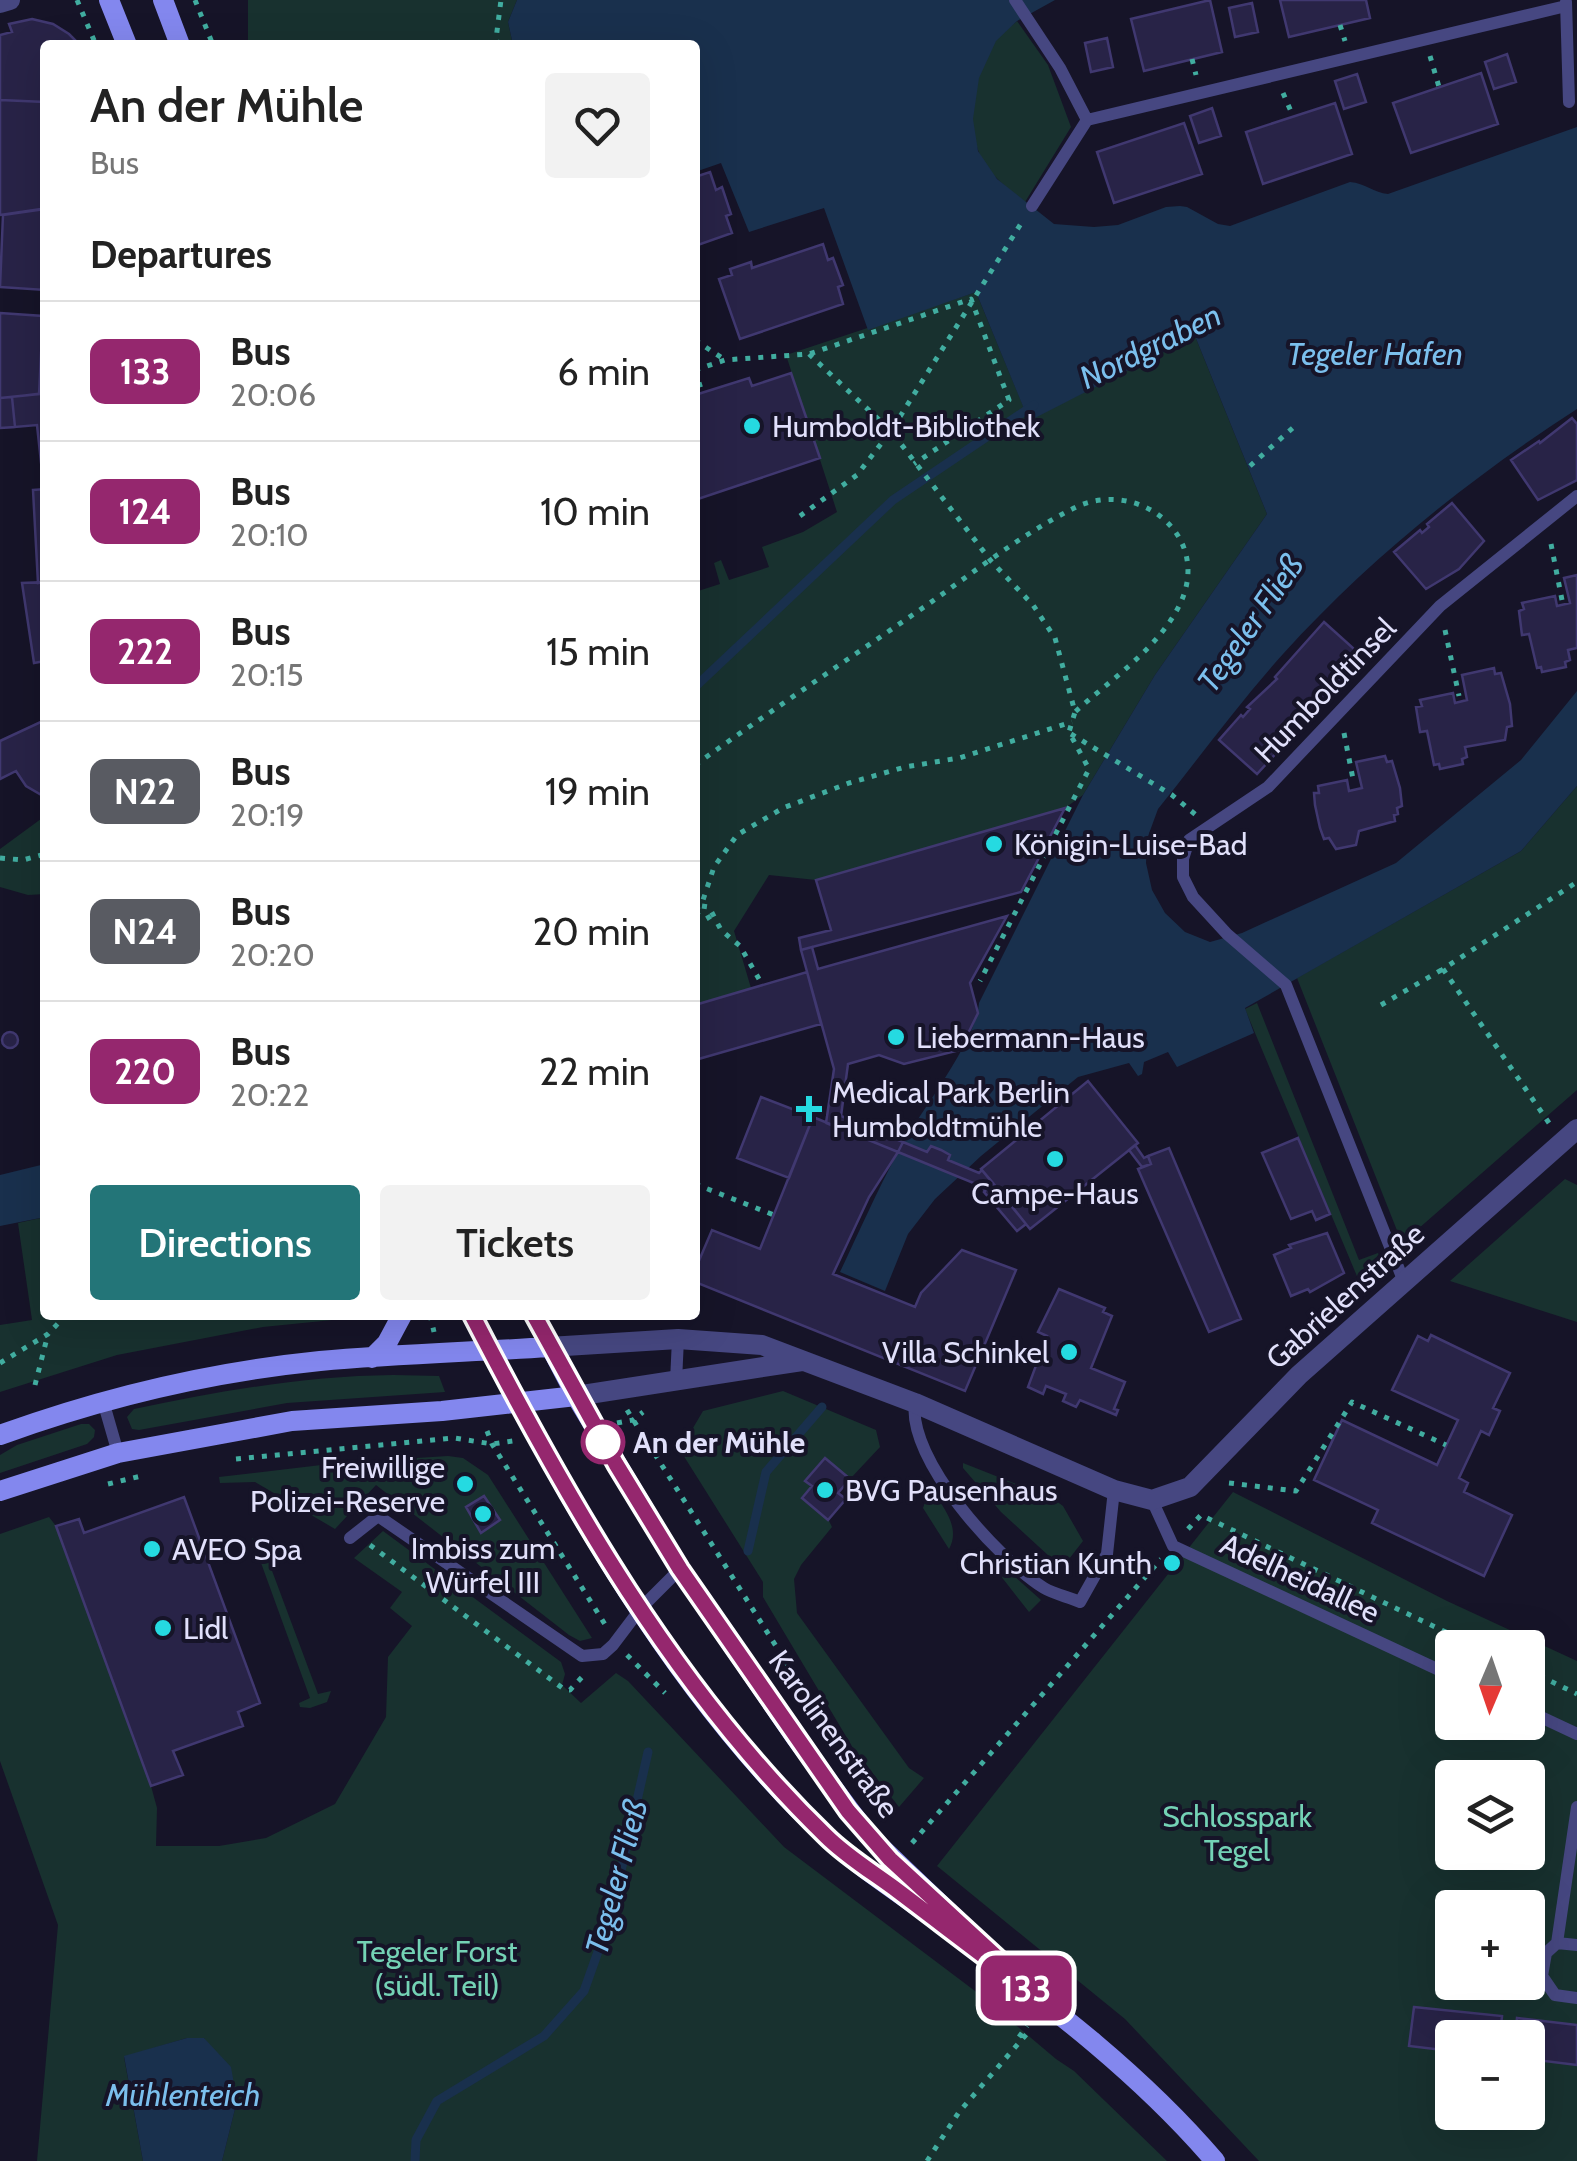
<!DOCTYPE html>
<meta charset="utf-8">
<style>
body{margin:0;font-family:Cabin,sans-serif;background:#f2f2f2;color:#222;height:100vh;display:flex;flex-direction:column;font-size:38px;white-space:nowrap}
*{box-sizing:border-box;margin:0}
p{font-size:32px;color:#767676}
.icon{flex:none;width:55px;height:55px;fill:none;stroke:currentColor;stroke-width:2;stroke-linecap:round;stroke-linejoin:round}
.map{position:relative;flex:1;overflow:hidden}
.details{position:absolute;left:40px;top:40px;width:660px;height:1280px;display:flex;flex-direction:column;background:#fff;border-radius:10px;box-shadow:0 10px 40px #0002}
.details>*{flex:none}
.badge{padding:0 20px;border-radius:15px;font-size:35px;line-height:65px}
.needle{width:65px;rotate:182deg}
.tools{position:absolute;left:1435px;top:1630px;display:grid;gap:20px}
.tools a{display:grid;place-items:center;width:110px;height:110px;border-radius:10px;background:#fff;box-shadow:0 10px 40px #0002;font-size:50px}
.map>.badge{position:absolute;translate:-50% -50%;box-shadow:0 0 0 5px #fff}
h2{padding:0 50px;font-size:38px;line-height:90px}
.round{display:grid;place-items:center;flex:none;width:105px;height:105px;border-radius:10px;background:#f2f2f2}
.head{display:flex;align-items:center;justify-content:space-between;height:170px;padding:0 50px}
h1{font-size:48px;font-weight:600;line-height:75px}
.primary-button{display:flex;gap:20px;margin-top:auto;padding:20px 50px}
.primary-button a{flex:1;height:115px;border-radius:10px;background:#237578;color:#fff;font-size:40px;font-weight:600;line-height:115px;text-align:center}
.primary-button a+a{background:#f2f2f2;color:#222}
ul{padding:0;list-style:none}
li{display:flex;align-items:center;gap:30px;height:140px;padding:0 50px;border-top:2px solid #e0e0e0}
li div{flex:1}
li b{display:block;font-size:38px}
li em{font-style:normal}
li .badge{min-width:110px;font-weight:700;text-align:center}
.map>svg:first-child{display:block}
</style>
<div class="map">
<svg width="1577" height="2161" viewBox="0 0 1577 2161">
<rect width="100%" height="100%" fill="#161428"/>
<!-- green -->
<path fill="#18312f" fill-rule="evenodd" d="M 248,0 L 517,0 L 508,22 L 513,45 L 248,45 Z
M 1017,21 L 1048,65 L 1071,127 L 1025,202 C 1007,188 986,173 978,150 C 966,118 976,71 994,43 C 1000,35 1009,28 1017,21 Z
M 976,292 L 1029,420 L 1195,336 L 1267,514 L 1155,675 L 1083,795 L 1065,808 L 816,880 L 769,875 L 734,931 L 751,988 L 695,1005 L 695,592 L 720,584 L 714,563 L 721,560 L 729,580 L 769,567 L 762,547 L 803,532 L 837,512 L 786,355 Z
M 1577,786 L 1577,1090 L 1402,1243 L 1297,978 L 1521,851 Z
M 45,816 L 45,894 L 28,895 L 0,887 L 0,849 Z
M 1257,1003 L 1359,1260 L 1378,1253 L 1381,1261 L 1359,1281 L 1245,1009 Z
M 1565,1179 L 1577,1185 L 1577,1322 L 1450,1281 Z
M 45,1217 L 45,1315 L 355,1315 L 352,1318 L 263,1327 L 117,1355 L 0,1392 L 0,1325 L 32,1320 L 18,1223 Z
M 393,1375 L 439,1376 L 445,1392 L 287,1403 L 139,1430 L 132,1429 L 127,1417 L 134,1409 C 220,1391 305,1376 393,1375 Z
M 783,1391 L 876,1430 L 880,1447 L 850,1479 L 825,1458 L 806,1481 L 812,1486 L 832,1527 L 801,1565 L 794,1579 L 797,1613 L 909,1768 L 924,1778 L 899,1807 L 853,1748 L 763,1597 L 763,1582 L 680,1450 L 703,1411 Z
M 81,1424 L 89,1424 L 95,1430 L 94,1437 L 87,1444 L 0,1473 L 0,1455 L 17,1445 Z
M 448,1456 L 463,1458 L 488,1475 L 592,1638 L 580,1641 L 569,1635 L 376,1485 L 335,1529 L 255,1482 L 220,1483 L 219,1477 L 338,1463 Z
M 963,1463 L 1052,1498 L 1063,1506 L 1083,1541 L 1062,1568 L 1001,1512 L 963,1468 Z
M 1233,1492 L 1447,1601 L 1577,1661 L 1577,2161 L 1259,2161 L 1125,2019 L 937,1866 ZM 1452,1648 L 1528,1648 L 1528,1722 L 1452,1722 ZM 1452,1778 L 1528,1778 L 1528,1852 L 1452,1852 ZM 1452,1908 L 1528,1908 L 1528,1982 L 1452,1982 ZM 1452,2038 L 1528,2038 L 1528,2112 L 1452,2112 Z
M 928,1494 L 935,1494 C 946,1511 960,1529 949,1549 L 923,1508 Z
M 49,1517 L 56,1526 L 151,1786 L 157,1808 L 156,1846 L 219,1846 L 266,1838 L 335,1804 L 386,1717 L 388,1657 L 412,1626 L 390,1608 L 402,1592 L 354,1558 L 383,1531 L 561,1662 L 565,1674 L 562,1685 L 581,1703 L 616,1673 L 628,1681 L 784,1847 L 979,1994 L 1056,2059 L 1074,2071 L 1167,2161 L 222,2161 L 237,2101 L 204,2038 L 187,2038 L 124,2057 L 143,2161 L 37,2161 L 58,1925 L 0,1761 L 0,1534 Z
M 252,1538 L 284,1555 L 268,1560 L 318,1694 L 331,1691 L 327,1702 L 310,1708 L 300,1707 L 299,1703 L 310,1698 Z
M 1005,1568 L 1041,1600 L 1029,1612 L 1000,1575 Z"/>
<!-- water -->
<path fill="#19304d" d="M 517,0 L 1055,0 L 1017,21 L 996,41 L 979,78 L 973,119 L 978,151 L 997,179 L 1054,224 L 1094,227 L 1118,225 L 1166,207 L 1180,206 L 1187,207 L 1218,224 L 1230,226 L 1350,182 C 1365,183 1374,193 1388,194 L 1577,127 L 1577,409 C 1470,478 1369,559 1283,654 C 1239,703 1199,758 1158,809 L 1147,839 L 1146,863 L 1152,890 L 1165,913 L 1185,932 L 1210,942 L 1242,933 L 1396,863 L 1521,760 L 1577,691 L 1577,786 L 1521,851 L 1245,1008 L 1254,1033 L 1177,1067 L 1168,1052 L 1144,1062 L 1142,1074 L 1138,1076 L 1129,1063 L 1078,1077 L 981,1156 L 935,1199 L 908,1234 L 885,1291 L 840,1272 C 859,1232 877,1191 898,1152 C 918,1114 976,1043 979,1003 L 1083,795 L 1155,675 L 1267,514 L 1195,336 L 1029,421 L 976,292 L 868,330 L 824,208 L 749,232 L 721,163 L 695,172 L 695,45 L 513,45 L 508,22 Z
M 45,1164 L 45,1217 L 0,1226 L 0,1175 Z
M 187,2038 L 204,2038 L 231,2067 L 237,2101 L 222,2161 L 143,2161 L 124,2056 Z"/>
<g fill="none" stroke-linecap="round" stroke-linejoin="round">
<!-- stream -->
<path stroke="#19304d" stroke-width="9" d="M 695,687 L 893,500 L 1034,405
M 748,1551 L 766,1472 L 822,1407
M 415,2161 L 416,2140 L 437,2101 L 544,2036 L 584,1991 L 611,1915 L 648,1752"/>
</g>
<!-- building -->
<path fill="#282347" stroke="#403870" stroke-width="2.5" d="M 1210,0 L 1222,52 L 1144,71 L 1131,19 Z
M 1280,0 L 1366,0 L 1370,18 L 1289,37 Z
M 1252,3 L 1258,32 L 1235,37 L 1229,8 Z
M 32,19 L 53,24 L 69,34 L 80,45 L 45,45 L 45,102 L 0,100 L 0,35 L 12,32 L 9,24 Z
M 1107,38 L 1113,67 L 1091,72 L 1085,43 Z
M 1507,54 L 1516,82 L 1494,89 L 1485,62 Z
M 1481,73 L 1498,124 L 1411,153 L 1393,103 Z
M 1357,74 L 1366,102 L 1344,109 L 1335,81 Z
M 0,100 L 45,102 L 45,184 L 41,209 L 0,215 Z
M 1335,103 L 1352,154 L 1263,184 L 1246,132 Z
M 1212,108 L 1221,136 L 1199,143 L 1190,116 Z
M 1184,123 L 1202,174 L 1114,203 L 1097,152 Z
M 710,172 L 716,190 L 722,187 L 731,214 L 726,216 L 732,233 L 695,246 L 695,177 Z
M 45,209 L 45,290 L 0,287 L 3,215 Z
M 823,244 L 828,260 L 833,258 L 843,285 L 838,287 L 843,304 L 740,339 L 719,279 L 732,275 L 730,269 L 751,262 L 752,268 Z
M 0,313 L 43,316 L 39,394 L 0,398 Z
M 791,373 L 820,458 L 695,500 L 695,395 L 749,378 L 752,386 Z
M 45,393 L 45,489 L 44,490 L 37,425 L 15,427 L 12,397 Z
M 12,397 L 15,427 L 0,428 L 0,398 Z
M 1572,418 L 1577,424 L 1577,480 L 1538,500 L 1511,460 L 1539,441 L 1540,443 Z
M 33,490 L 45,489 L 45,582 L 38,583 Z
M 1452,503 L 1484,541 L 1459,569 L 1426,589 L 1394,552 L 1420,530 L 1422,533 L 1429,527 L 1427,524 Z
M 1577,575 L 1577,648 L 1568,650 L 1570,660 L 1565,662 L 1566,667 L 1542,672 L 1541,667 L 1537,668 L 1529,634 L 1522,635 L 1519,611 L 1524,609 L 1522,603 L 1555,596 L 1557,606 L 1570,603 L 1564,578 Z
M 45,582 L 45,661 L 34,663 L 22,583 Z
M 1324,622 L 1363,657 L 1340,682 L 1337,678 L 1330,686 L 1334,689 L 1287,742 L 1284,739 L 1277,746 L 1280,749 L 1257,774 L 1219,740 L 1241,715 L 1243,717 L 1250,709 L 1247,707 L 1277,679 L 1275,677 Z
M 1494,668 L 1495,674 L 1501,673 L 1510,704 L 1512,726 L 1507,727 L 1505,740 L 1465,747 L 1467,757 L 1462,759 L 1463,764 L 1440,769 L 1439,764 L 1434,765 L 1427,731 L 1420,732 L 1416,707 L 1422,706 L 1420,700 L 1453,693 L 1455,703 L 1467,700 L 1462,675 Z
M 45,720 L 45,797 L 26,786 L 16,771 L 0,779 L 0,741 Z
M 1385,756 L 1387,762 L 1392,761 L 1400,788 L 1402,806 L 1397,808 L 1398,814 L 1394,815 L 1395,821 L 1359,831 L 1356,845 L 1336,849 L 1329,838 L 1324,839 L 1320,828 L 1315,805 L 1314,793 L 1319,793 L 1318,786 L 1347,780 L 1349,791 L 1362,788 L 1356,762 Z
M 1065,808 L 1021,892 L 801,950 L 799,938 L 831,930 L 816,880 Z
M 1007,916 L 970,983 L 978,1013 L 960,1050 L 904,1064 L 879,1055 L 848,1064 L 841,1116 L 903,1142 L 898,1152 L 826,1123 L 834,1069 L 801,950 L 812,947 L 818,969 Z
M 807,972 L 821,1024 L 695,1060 L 695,1005 Z
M2 1040a8 8 0 1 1 16 0a8 8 0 1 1-16 0Z
M 1088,1081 L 1138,1143 L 1030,1229 L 981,1169 Z
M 761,1097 L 813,1117 L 789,1178 L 737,1158 Z
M 813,1117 L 898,1152 L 869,1197 L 833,1274 L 915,1307 L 921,1293 L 962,1250 L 1016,1270 L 965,1391 L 695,1282 L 695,1270 L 712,1230 L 760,1249 Z
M 1298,1138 L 1330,1214 L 1316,1220 L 1312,1211 L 1291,1219 L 1262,1153 Z
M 903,1142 L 927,1152 L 931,1146 L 941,1150 L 950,1155 L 948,1160 L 979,1173 L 982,1170 L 993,1183 L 985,1191 L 981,1186 L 898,1152 Z
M 1135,1145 L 1144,1158 L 1148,1156 L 1151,1164 L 1142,1167 L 1129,1150 Z
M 1169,1148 L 1241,1319 L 1209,1332 L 1138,1169 L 1151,1164 L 1148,1156 Z
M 993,1183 L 1026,1224 L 1017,1231 L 984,1192 Z
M 1327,1233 L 1344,1273 L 1310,1292 L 1308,1289 L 1291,1296 L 1274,1255 L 1291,1248 L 1289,1245 Z
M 1059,1289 L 1105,1308 L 1103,1312 L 1112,1316 L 1091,1368 L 1125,1382 L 1114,1409 L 1118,1410 L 1116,1415 L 1080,1400 L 1076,1407 L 1063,1401 L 1066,1394 L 1046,1386 L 1043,1394 L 1028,1387 L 1047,1336 L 1038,1332 Z
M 1431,1335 L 1510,1373 L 1493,1408 L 1500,1411 L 1489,1435 L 1481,1431 L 1459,1478 L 1468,1483 L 1464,1492 L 1512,1515 L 1484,1576 L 1372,1523 L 1378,1510 L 1314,1480 L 1342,1420 L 1437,1465 L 1458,1420 L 1392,1390 L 1418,1336 L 1428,1341 Z
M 825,1458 L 850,1479 L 838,1493 L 846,1499 L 828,1520 L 802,1498 L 812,1486 L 805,1481 Z
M 484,1496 L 500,1520 L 481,1533 L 466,1507 Z
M 184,1497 L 260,1703 L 238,1712 L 243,1726 L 173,1751 L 183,1775 L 151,1786 L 56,1526 L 79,1519 L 84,1533 Z
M 1414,2007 L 1502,2016 L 1500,2038 L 1452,2038 L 1452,2051 L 1409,2046 Z
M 1517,2018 L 1577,2025 L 1577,2065 L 1528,2059 L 1528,2038 L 1515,2038 Z"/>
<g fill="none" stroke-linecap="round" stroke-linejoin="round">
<!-- path -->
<path stroke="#41ada0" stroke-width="5" stroke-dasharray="5 8" stroke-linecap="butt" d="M 77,0 L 96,45
M 195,0 L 213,45
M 1340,25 L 1345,41
M 499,45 L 496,39 L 501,0
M 1430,56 L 1439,87
M 1192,59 L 1196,75
M 1283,93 L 1293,116
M 695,340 L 725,360
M 809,354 L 891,431 L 991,561 L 1033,605 L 1055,638 L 1075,712 L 1069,732 L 1089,769 L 980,981
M 695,370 L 725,360 L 809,354 L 971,299 L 1009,400 L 914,464
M 695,370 L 702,392
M 1250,466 L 1296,425
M 800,516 L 857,475 L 891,431 L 1022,222
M 1551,544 L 1562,600
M 1445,630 L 1459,696
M 1344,733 L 1354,784
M 1071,734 L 1172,795 L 1196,815
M 695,765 C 772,710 850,658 927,605 C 974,572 1022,534 1074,508 C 1137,477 1213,535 1180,604 C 1159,648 1110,680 1075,712
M 0,858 L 23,860 L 45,854
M 702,906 L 709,907 L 721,930 L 740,946 L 759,979
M 695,907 L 701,906 L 714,867 L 737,835 L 783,808 L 849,783 L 905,767 L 959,758 L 1072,722
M 695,913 L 706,919 L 711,916
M 1381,1005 L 1443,969
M 1549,1123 L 1443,969 L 1577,882
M 695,1184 L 774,1215
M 430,1315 L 434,1332
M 0,1363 L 48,1334 L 66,1315
M 35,1385 L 48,1334
M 627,1410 L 798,1681 L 825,1733
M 617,1423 L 633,1420 L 643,1412
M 487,1431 L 492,1444 L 606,1626
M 236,1459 L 454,1438 L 492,1444 L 513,1441
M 1229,1483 L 1296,1491 L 1352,1402 L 1446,1445
M 108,1484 L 141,1476
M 1188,1529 L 1201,1515 L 1479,1648
M 370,1545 L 565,1690 L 570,1690 L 584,1675
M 627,1655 L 665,1693
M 1528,1670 L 1577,1694
M 912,1843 L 1161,1559
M 1019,2037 L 1027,2026
M 927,2161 L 959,2112 L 1031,2029"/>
<!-- service -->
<path stroke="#464781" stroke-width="12" d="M 1015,0 L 1060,68 L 1087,120
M 1566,2 L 1569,102
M 1032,206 L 1087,120 L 1566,6
M 1404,1282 L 1286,985 L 1227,934 L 1193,897 L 1183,877 L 1183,859 L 1189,840 L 1268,787 L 1440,606 L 1577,496
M 676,1381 L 678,1339
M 103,1401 L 118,1453
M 915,1403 C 907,1459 998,1559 1044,1588 C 1054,1594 1069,1597 1080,1602 L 1107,1554 L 1114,1490
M 1152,1500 L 1173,1546 L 1452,1676
M 350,1538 L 378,1516 L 582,1656 L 603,1654 L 613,1645 L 641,1608 L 680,1569
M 1528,1711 L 1577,1734
M 1577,1807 L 1557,1943 L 1546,1953 L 1542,1976 L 1555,1995 L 1577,1998
M 1557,1943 L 1577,1945"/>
<!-- minor -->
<path stroke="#464781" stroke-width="20" d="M 0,3 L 10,0
M 549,1347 L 678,1339 L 762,1345 L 915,1403 L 1114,1490 L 1152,1500 L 1190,1487 L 1299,1375 L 1577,1129
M 576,1396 L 802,1361"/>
<!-- secondary -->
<path stroke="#8387ee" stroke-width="20" d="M 109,0 L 127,45
M 163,0 L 180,45
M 472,1315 C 568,1499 673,1694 827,1837 C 860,1868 900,1893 935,1919 C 1034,1994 1134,2066 1215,2161
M 534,1315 L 576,1396 L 680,1569 L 796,1738 L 868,1835 L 962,1925
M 372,1358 L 387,1343 L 402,1315
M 0,1435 C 102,1398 211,1372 320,1361 C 396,1354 473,1352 549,1347
M 0,1491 L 118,1453 L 292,1421 L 442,1411 L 576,1396"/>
</g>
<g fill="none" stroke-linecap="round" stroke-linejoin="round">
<!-- line casing -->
<g stroke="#fff" stroke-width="22">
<path id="line" d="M 472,1315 C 568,1501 674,1689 826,1836 C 847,1857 874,1873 898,1891 C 947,1928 995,1965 1044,2001 L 890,1859 L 848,1811 L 680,1569 L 616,1464 L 534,1315"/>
</g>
<!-- line -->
<use href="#line" stroke="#95276e" stroke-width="15"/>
</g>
<!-- markers -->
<g fill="#25dae1" stroke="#161428" stroke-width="4">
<circle cx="752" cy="426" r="10"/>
<circle cx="994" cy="844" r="10"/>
<circle cx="896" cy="1037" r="10"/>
<path d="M804 1094h10v10h10v10h-10v10h-10v-10h-10v-10h10z"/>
<circle cx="1055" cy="1159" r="10"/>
<circle cx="1069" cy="1352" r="10"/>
<circle cx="465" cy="1484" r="10"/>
<circle cx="825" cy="1490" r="10"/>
<circle cx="483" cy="1514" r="10"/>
<circle cx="152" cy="1549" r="10"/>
<circle cx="1172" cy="1563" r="10"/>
<circle cx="163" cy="1628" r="10"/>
</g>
<circle fill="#fff" stroke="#95276e" stroke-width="5" cx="603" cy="1442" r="20"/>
<g text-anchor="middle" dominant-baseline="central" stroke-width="8" stroke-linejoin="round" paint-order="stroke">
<!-- poi labels -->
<g font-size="30" fill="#e1e0fb" stroke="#161428" text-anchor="start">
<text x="772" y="426">Humboldt-Bibliothek</text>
<text x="1014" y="844">Königin-Luise-Bad</text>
<text x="916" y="1037">Liebermann-Haus</text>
<text x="832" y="1092">Medical Park Berlin<tspan x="832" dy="34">Humboldtmühle</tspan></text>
<text x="1055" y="1193" text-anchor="middle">Campe-Haus</text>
<text x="1049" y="1352" text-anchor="end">Villa Schinkel</text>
<text x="445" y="1467" text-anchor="end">Freiwillige<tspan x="445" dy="34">Polizei-Reserve</tspan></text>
<text x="845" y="1490">BVG Pausenhaus</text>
<text x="483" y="1548" text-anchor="middle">Imbiss zum<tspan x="483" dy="34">Würfel III</tspan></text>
<text x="172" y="1549">AVEO Spa</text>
<text x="1152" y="1563" text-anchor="end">Christian Kunth</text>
<text x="183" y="1628">Lidl</text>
</g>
<!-- street labels -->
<g font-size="30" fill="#e1e0fb" stroke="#161428">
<text transform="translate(1325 690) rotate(-46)">Humboldtinsel</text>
<text transform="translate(1345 1296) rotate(-42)">Gabrielenstraße</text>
<text transform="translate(1300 1578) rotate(25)">Adelheidallee</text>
<text transform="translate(834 1734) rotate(54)">Karolinenstraße</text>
</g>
<!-- stop labels -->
<g font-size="30" font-weight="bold" fill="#e1e0fb" stroke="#161428" text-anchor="start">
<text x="633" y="1442">An der Mühle</text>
</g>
<!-- park labels -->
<g font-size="30" fill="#74d2b5" stroke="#161428">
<text x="1237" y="1816">Schlosspark<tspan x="1237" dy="34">Tegel</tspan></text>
<text x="437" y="1951">Tegeler Forst<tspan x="437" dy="34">(südl. Teil)</tspan></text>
</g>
<!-- water labels -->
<g font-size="32" font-style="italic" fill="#7bbfed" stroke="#161428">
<text transform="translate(1150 346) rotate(-26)">Nordgraben</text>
<text x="1375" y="353">Tegeler Hafen</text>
<text transform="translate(1250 623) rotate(-55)">Tegeler Fließ</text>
<text transform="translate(616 1877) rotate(-75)">Tegeler Fließ</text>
<text x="183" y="2094">Mühlenteich</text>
</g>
</g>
</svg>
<div class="tools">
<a><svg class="needle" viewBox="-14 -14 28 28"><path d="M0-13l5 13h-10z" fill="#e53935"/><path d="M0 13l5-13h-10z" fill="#767676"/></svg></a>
<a><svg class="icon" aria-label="layers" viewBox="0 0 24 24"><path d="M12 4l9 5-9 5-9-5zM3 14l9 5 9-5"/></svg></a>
<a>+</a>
<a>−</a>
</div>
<b class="badge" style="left:1026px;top:1988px;background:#95276e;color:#fff">133</b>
<section class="details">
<div class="head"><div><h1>An der Mühle</h1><p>Bus</p></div><a class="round"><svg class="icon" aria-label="heart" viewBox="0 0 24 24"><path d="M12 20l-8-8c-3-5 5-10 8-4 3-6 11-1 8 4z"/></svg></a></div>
<h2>Departures</h2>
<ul>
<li><span class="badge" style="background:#95276e;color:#fff">133</span><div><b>Bus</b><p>20:06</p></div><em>6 min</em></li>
<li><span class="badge" style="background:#95276e;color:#fff">124</span><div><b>Bus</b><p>20:10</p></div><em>10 min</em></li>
<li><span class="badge" style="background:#95276e;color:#fff">222</span><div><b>Bus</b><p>20:15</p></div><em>15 min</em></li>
<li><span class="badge" style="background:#595b62;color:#fff">N22</span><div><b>Bus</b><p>20:19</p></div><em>19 min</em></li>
<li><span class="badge" style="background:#595b62;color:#fff">N24</span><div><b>Bus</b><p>20:20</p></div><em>20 min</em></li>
<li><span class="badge" style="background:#95276e;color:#fff">220</span><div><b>Bus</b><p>20:22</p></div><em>22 min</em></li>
</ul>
<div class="primary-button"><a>Directions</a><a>Tickets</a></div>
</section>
</div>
